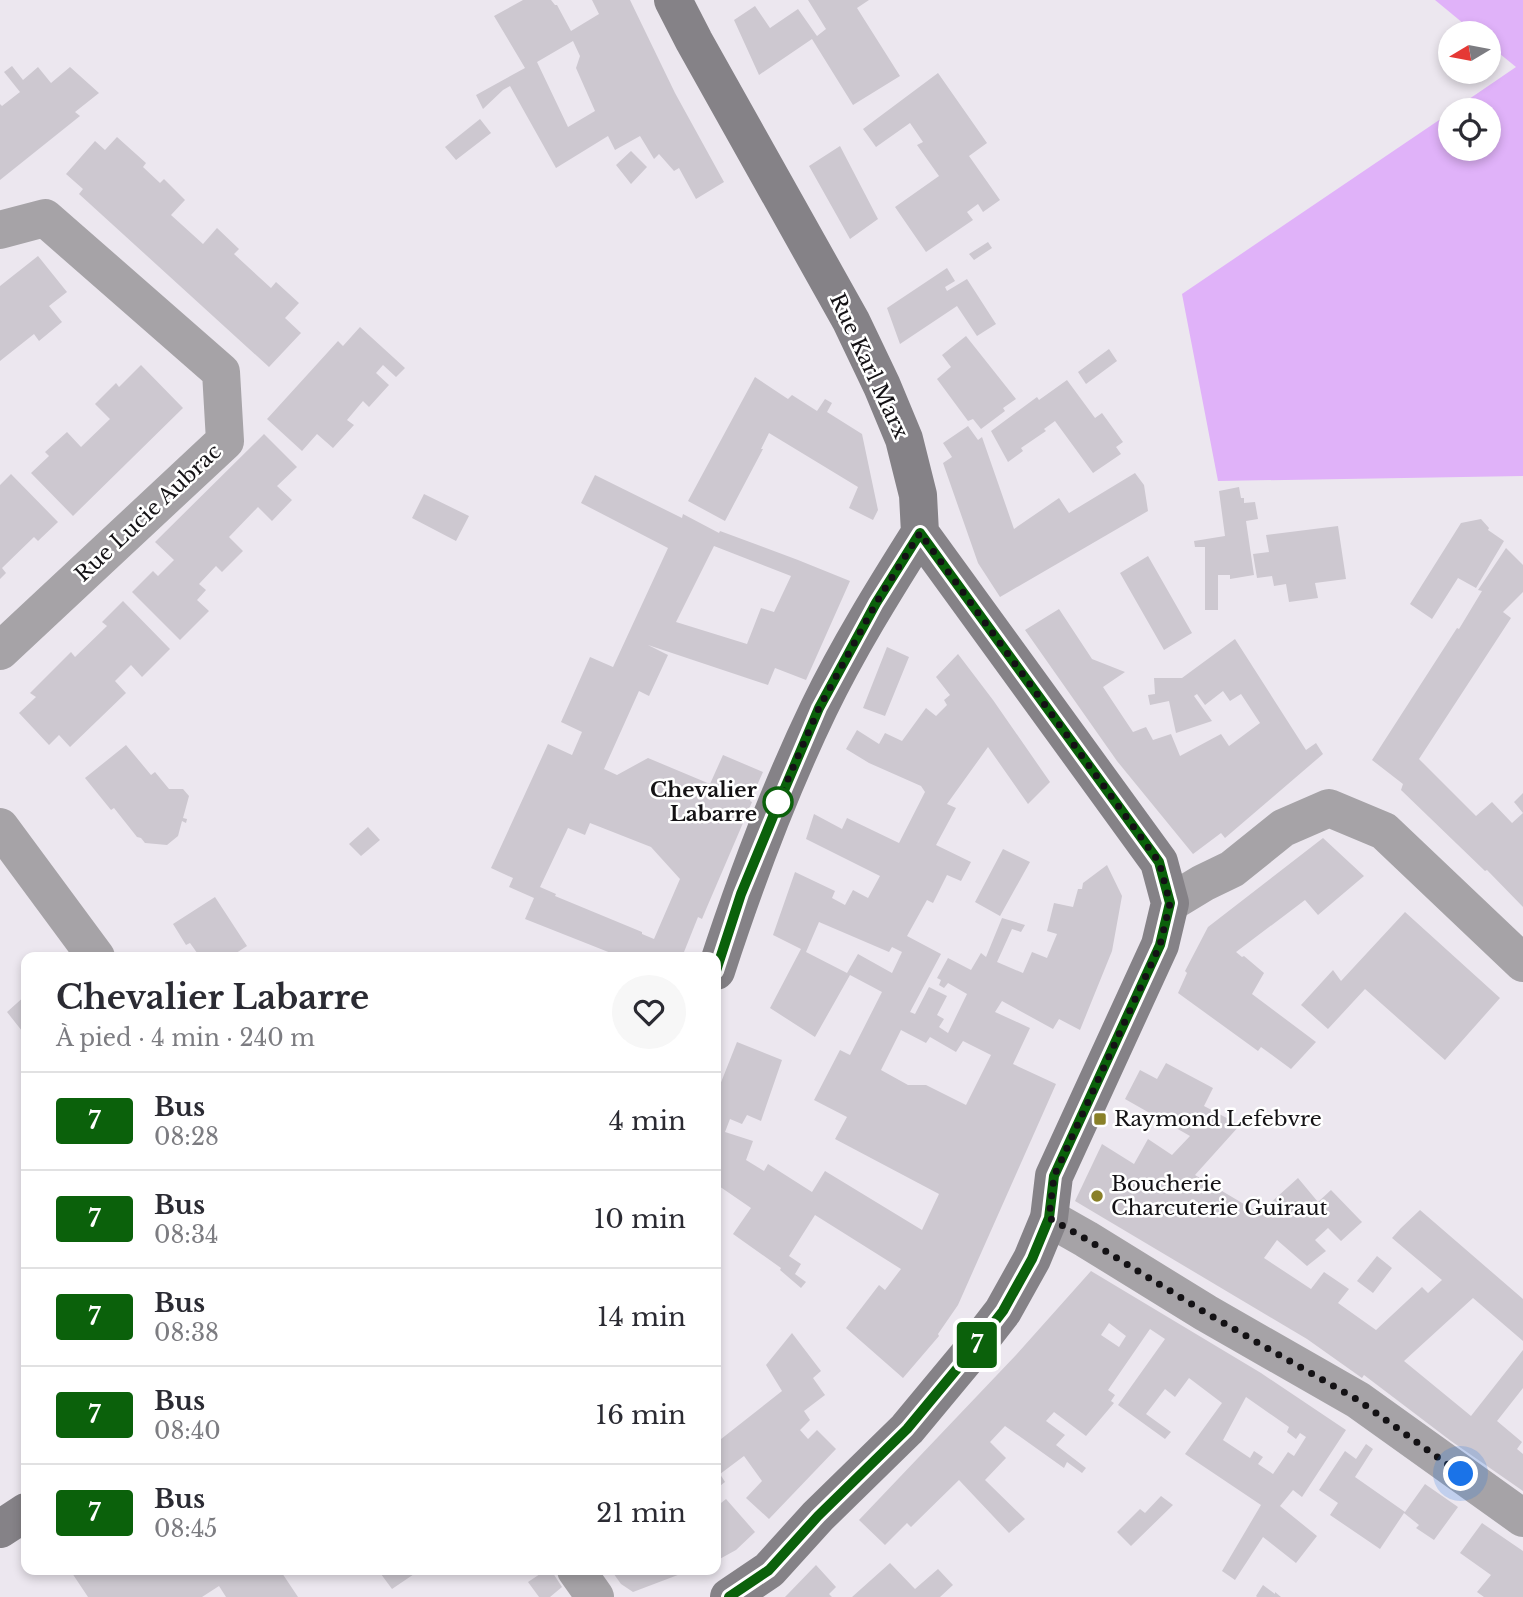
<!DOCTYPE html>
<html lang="fr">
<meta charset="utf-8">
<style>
body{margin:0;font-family:"Libre Baskerville",serif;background:#f7f7f7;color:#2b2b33;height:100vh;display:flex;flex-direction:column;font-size:26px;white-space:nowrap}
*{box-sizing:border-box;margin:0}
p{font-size:23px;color:#7c7c81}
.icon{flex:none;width:38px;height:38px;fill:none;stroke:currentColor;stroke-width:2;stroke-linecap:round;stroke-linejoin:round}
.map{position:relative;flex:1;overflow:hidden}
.panel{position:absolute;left:21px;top:952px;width:700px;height:623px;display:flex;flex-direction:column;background:#fff;border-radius:14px;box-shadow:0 4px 10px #0003}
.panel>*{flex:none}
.badge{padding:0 14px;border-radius:5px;font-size:24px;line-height:46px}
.needle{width:46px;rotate:260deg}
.buttons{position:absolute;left:1438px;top:21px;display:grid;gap:14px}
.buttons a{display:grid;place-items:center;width:63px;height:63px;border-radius:50%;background:#fff;box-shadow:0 4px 10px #0003;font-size:35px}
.you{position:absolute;width:35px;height:35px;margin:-18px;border:5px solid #fff;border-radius:50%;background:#1a73e8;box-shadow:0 0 0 10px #1a73e833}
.map>.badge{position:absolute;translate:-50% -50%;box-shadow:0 0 0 4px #fff}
.round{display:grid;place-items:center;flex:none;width:74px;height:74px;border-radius:37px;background:#f7f7f7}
.overview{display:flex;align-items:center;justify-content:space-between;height:119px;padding:0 35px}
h1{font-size:33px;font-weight:800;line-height:52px}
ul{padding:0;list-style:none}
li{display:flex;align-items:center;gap:21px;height:98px;padding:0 35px;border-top:2px solid #e1e1e2}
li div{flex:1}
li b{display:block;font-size:26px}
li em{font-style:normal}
li .badge{min-width:77px;font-weight:700;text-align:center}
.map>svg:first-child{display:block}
</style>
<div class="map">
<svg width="1523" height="1597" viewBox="0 0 1523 1597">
<rect width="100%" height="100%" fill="#ece7ef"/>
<!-- green -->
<path fill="#e0b2f9" d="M 1435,0 L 1523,0 L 1523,476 L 1218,481 L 1182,294 L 1451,112 L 1451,149 L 1489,149 L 1489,110 L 1453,110 L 1516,67 L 1489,45 L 1489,33 L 1475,33 Z"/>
<!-- building -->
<path fill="#cdc8d0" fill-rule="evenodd" d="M 523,0 L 551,0 L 555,5 L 557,5 L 571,31 L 599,14 L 592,0 L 630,0 L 675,93 L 724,182 L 696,199 L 679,168 L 674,171 L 659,154 L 654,159 L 640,136 L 615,150 L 608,136 L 556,168 L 510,86 L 503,90 L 483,109 L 476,95 L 525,68 L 494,16 ZM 573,41 L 580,56 L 576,68 L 595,111 L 568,127 L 537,62 Z
M 808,0 L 869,0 L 857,8 L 900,76 L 853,105 L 812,39 L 759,75 L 734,20 L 755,6 L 770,28 L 798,9 L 817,36 L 826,29 Z
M 12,66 L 23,80 L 38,67 L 51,83 L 70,67 L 99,93 L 75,112 L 80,116 L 0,180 L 0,104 L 2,106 L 20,92 L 4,72 Z
M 938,73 L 987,143 L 969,156 L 1000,200 L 983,212 L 978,204 L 967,212 L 973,220 L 926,252 L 895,207 L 939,176 L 917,145 L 923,142 L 910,123 L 876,147 L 863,129 Z
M 480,119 L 491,133 L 456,160 L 445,147 Z
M 117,137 L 146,163 L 143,167 L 160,183 L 164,179 L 185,200 L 171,215 L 203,244 L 217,228 L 239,249 L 234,254 L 271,288 L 276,282 L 299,303 L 285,318 L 301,333 L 269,367 L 79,194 L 83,189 L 66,174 L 95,141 L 105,150 Z
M 840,146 L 878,219 L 850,239 L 809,166 Z
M 631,151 L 647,167 L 631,184 L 616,165 Z
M 988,242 L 992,248 L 974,260 L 969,254 Z
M 38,256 L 67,292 L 49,306 L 62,322 L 39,341 L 34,334 L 0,361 L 0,286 Z
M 947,268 L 955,281 L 945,287 L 947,291 L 967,279 L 996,324 L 977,336 L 957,306 L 900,344 L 887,308 Z
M 360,327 L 405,368 L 396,377 L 383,365 L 376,373 L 389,385 L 369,407 L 363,401 L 347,420 L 354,425 L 333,448 L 317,434 L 302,451 L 267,419 L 338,341 L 343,346 Z
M 966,336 L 1016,399 L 1003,408 L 1005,411 L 981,429 L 973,419 L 968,421 L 937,379 L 951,367 L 942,355 Z
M 1109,349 L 1117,361 L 1086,384 L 1078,372 Z
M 141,365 L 183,408 L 73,516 L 31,473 L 49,456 L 45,452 L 67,432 L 81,447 L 110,419 L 95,404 L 116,383 L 119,387 Z
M 755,377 L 788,399 L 792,395 L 817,411 L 825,399 L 832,403 L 827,412 L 862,434 L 878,510 L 873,520 L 849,508 L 858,487 L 769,433 L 761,449 L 763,449 L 725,521 L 688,501 Z
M 1067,380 L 1095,418 L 1102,413 L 1123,442 L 1116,447 L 1121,454 L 1093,473 L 1055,421 L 1044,429 L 1046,431 L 1021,448 L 1023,451 L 1008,462 L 991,431 L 1037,397 L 1039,400 Z
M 968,426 L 978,440 L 982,437 L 1014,529 L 1059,498 L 1069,513 L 1135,473 L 1144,485 L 1148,511 L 1000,597 L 978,563 L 943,463 L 952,457 L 943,443 Z
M 264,434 L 297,467 L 277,486 L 292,500 L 272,521 L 258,507 L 229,537 L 243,551 L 222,572 L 216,566 L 199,584 L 206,590 L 197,600 L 209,611 L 180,640 L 132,592 L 153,571 L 158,576 L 174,560 L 155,542 Z
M 11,474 L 58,522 L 38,541 L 34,537 L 2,568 L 6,573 L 0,579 L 0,485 Z
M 595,475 L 682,518 L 683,514 L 719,533 L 720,531 L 798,560 L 850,581 L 806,680 L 775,668 L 768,685 L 648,645 L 668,655 L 649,696 L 639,691 L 604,769 L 617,775 L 648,758 L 710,784 L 723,755 L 763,772 L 750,801 L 752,802 L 707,907 L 702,919 L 698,917 L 682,957 L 621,957 L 525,919 L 534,898 L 509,887 L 513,878 L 491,868 L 548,744 L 572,755 L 582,732 L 561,722 L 590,657 L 613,667 L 668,548 L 581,503 ZM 714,546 L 791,576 L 774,612 L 761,608 L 747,644 L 676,622 ZM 590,823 L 651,847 L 680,879 L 654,939 L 642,934 L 642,932 L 555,896 L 556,894 L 540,887 L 568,828 L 585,835 Z
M 1239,487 L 1241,498 L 1244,498 L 1244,503 L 1255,502 L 1258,519 L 1246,521 L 1254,575 L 1230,579 L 1230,575 L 1218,575 L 1218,610 L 1205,610 L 1205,547 L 1195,547 L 1194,541 L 1225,536 L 1219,491 Z
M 424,494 L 469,516 L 456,541 L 412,518 Z
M 1481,519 L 1489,528 L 1488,530 L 1504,541 L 1476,588 L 1458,578 L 1432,619 L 1410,604 L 1461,523 Z
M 1338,526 L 1346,579 L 1315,583 L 1318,598 L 1289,602 L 1286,584 L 1274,586 L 1272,576 L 1257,578 L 1253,554 L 1269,552 L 1266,535 Z
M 1506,548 L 1523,565 L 1523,592 L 1503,612 L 1511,618 L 1419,759 L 1476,816 L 1492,802 L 1512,823 L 1523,813 L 1514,802 L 1523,793 L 1523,907 L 1487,870 L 1485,871 L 1401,790 L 1403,784 L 1372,760 L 1457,628 L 1459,629 L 1482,591 L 1478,590 Z
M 1148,556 L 1192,633 L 1164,650 L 1120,573 Z
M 123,601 L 170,649 L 142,677 L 131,665 L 115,681 L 126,693 L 70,747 L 59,735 L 49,745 L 19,713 L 36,697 L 30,693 L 71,652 L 75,657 L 107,626 L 102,622 Z
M 1059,609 L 1092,659 L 1125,672 L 1103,687 L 1133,732 L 1146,727 L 1153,740 L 1171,734 L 1180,756 L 1221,734 L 1229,746 L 1260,723 L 1241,694 L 1230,701 L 1223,691 L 1205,705 L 1197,694 L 1194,696 L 1212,721 L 1176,733 L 1169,701 L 1150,705 L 1148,695 L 1155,694 L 1154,678 L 1182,678 L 1235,639 L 1306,750 L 1316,743 L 1323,754 L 1225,838 L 1221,833 L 1193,854 L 1117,761 L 1025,630 Z
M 887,647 L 909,657 L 885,716 L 863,708 Z
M 958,654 L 993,700 L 1050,782 L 1028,804 L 988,747 L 947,804 L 956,808 L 936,845 L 971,862 L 961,881 L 947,875 L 933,903 L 927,900 L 907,936 L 941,954 L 910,1012 L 915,1014 L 929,987 L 947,996 L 937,1015 L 944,1019 L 939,1027 L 948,1033 L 967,994 L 948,983 L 944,988 L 939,985 L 941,980 L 937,978 L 948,958 L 971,970 L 981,953 L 986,957 L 1002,918 L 1025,925 L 1021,932 L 1012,929 L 997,962 L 1023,973 L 1032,952 L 1047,958 L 1057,934 L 1047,931 L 1054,903 L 1073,907 L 1078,889 L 1082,889 L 1083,883 L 1107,865 L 1122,896 L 1112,951 L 1080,1030 L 1059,1019 L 1053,1029 L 1002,1001 L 995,1012 L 1030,1028 L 1013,1064 L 1056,1084 L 958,1305 L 938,1334 L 939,1336 L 903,1378 L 846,1328 L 879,1285 L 885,1290 L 901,1269 L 815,1215 L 789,1256 L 801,1264 L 795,1274 L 806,1282 L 801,1288 L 780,1270 L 781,1268 L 733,1234 L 751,1208 L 716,1184 L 716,1095 L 737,1042 L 782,1060 L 761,1121 L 747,1115 L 742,1124 L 730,1119 L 725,1132 L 753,1141 L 746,1160 L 764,1171 L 768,1164 L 812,1192 L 825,1171 L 922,1230 L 939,1194 L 835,1139 L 847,1117 L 814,1100 L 840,1050 L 850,1055 L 882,992 L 850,975 L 815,1037 L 770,1008 L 801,949 L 773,935 L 795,872 L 835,891 L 832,898 L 845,905 L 853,890 L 868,898 L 880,876 L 806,839 L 814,814 L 842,829 L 847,818 L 899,843 L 925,792 L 921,786 L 869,763 L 846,749 L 857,730 L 879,744 L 885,733 L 902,741 L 926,708 L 936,716 L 947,705 L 944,700 L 950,695 L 936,677 ZM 819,922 L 889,952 L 892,947 L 902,952 L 892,973 L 858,954 L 847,973 L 806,952 ZM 901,1030 L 926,1043 L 930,1037 L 956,1052 L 963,1041 L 991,1055 L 966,1105 L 926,1085 L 908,1085 L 881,1070 Z
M 126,745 L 151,775 L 155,772 L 169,789 L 183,789 L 189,796 L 183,818 L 187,819 L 186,823 L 182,821 L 178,836 L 167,845 L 145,843 L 141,838 L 137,837 L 114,808 L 111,810 L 85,778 Z
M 368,827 L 380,840 L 361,856 L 349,844 Z
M 1323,838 L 1364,876 L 1318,915 L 1305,900 L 1236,952 L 1242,957 L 1244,956 L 1264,973 L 1252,994 L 1316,1042 L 1291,1069 L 1261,1047 L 1258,1051 L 1178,993 L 1187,973 L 1185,971 L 1208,927 Z
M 1003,849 L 1030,862 L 1000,916 L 975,902 Z
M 215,897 L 247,946 L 230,957 L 200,957 L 190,943 L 186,945 L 173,924 Z
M 1405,912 L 1500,998 L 1445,1060 L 1365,989 L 1328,1029 L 1301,1005 L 1333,970 L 1341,981 Z
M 26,995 L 26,1036 L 7,1012 Z
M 1166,1063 L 1213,1088 L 1204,1106 L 1240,1125 L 1195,1175 L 1259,1213 L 1298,1178 L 1318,1202 L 1331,1190 L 1362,1222 L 1341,1241 L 1328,1228 L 1315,1240 L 1326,1251 L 1307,1266 L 1277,1240 L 1264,1258 L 1311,1289 L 1324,1272 L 1349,1289 L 1338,1303 L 1376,1330 L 1422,1287 L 1428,1293 L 1442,1280 L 1392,1238 L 1401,1228 L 1420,1210 L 1523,1299 L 1523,1341 L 1473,1298 L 1404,1361 L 1471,1416 L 1523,1350 L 1523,1388 L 1497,1421 L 1522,1442 L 1517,1449 L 1523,1454 L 1523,1491 L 1451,1441 L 1364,1375 L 1362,1378 L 1307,1339 L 1075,1201 L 1102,1144 L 1134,1164 L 1148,1139 L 1172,1155 L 1190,1136 L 1125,1099 L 1140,1070 L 1157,1079 Z
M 1377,1256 L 1392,1268 L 1373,1293 L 1357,1281 Z
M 1091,1271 L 1261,1373 L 1346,1430 L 1302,1497 L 1293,1490 L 1280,1506 L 1317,1536 L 1296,1563 L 1263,1537 L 1235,1580 L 1222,1571 L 1261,1505 L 1185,1454 L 1222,1403 L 1189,1378 L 1175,1397 L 1165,1389 L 1146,1414 L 1171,1432 L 1165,1439 L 1118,1405 L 1165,1339 L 1150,1329 L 1108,1390 L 1115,1395 L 1111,1401 L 1114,1403 L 1086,1436 L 1054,1412 L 1046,1421 L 1065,1435 L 1056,1445 L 1086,1468 L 1082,1473 L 1067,1462 L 1064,1468 L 1005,1426 L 990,1442 L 1006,1458 L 985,1480 L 1025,1519 L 1009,1533 L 959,1480 L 911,1527 L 907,1523 L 885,1545 L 859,1520 L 1016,1355 ZM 1109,1323 L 1126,1336 L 1119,1347 L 1101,1335 ZM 1246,1397 L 1289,1427 L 1287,1432 L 1296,1439 L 1300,1433 L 1306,1437 L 1294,1456 L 1288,1452 L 1273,1474 L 1258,1464 L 1263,1457 L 1254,1451 L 1250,1458 L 1223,1440 Z
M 792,1333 L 821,1371 L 813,1378 L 825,1395 L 804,1411 L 810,1420 L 800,1430 L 808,1439 L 817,1430 L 836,1449 L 769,1519 L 746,1498 L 762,1481 L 744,1456 L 720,1474 L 725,1482 L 716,1489 L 716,1443 L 782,1391 L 766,1365 Z
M 1366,1444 L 1373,1449 L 1355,1477 L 1405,1512 L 1425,1484 L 1458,1507 L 1434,1540 L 1416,1528 L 1419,1525 L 1404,1513 L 1380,1549 L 1330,1515 L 1338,1503 L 1319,1490 L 1345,1451 L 1356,1459 Z
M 1161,1496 L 1173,1505 L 1131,1546 L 1117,1532 L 1140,1509 L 1145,1513 Z
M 726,1499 L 755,1532 L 736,1550 L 716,1561 L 716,1507 Z
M 1482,1523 L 1523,1551 L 1523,1597 L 1484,1597 L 1477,1592 L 1491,1575 L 1460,1553 Z
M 890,1563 L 915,1589 L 938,1569 L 953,1585 L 940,1597 L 852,1597 Z
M 816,1565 L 836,1587 L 829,1594 L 832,1597 L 785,1597 Z
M 70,1570 L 280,1570 L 298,1597 L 226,1597 L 219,1586 L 202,1597 L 88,1597 Z
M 378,1570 L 420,1570 L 392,1589 Z
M 546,1570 L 551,1570 L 562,1587 L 550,1597 L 539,1597 L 528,1582 Z
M 611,1570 L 691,1570 L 633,1592 L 621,1584 Z
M 1263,1585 L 1275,1594 L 1275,1592 L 1281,1597 L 1257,1597 L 1256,1596 Z"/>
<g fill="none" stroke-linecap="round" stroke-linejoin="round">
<!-- street -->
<path stroke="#a6a3a7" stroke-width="38" d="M 0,230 L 45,218 L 221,372 L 225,441 L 0,651
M 0,827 L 96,957
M 1170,903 L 1203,883 L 1232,869 L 1283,828 L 1329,808 L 1384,831 L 1523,963
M 1049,1218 L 1086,1239 L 1206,1313 L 1358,1400 L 1523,1518
M 576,1570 L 595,1597"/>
<!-- secondary -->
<path stroke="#858287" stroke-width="38" d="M 673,0 L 694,41 L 851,321 L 882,386 L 904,439 L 918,495 L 920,533 L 1159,862 L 1170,903 L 1160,945 L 1054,1176 L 1049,1218 L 1032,1259 L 1003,1311 L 976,1346 L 907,1429 L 818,1516 L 769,1570 L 729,1597
M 716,971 C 745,882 778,793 819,708 C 848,648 884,590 920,533
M 0,1529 L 26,1512"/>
</g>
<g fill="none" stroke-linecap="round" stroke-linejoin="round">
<!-- line casing -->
<g stroke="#fff" stroke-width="16">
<path id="line" d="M 716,971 L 741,894 L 779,802 L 819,708 L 876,603 L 920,533 L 1159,862 L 1170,903 L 1160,945 L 1054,1176 L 1049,1218 L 1032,1259 L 1003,1311 L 976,1346 L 907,1429 L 818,1516 L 769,1570 L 729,1597"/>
</g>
<!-- line -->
<use href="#line" stroke="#0b610b" stroke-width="10"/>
<!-- walk -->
<path stroke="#141215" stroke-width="7" stroke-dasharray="0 12.6" d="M 778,802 L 819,708 L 876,603 L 920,533 L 1159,862 L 1170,903 L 1160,945 L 1054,1176 L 1049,1218 L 1086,1239 L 1206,1313 L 1358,1400 L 1461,1474"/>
</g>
<!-- markers -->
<circle fill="#fff" stroke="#0b610b" stroke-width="3.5" cx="778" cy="802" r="14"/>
<g fill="#898028" stroke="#fff" stroke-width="2.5">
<rect x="1093" y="1112" width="14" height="14" rx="3.5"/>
<circle cx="1097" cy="1196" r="7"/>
</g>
<g text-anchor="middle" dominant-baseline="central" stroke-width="5" stroke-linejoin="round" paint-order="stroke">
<!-- street labels -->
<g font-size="21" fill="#141215" stroke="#fff">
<text transform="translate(869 366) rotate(65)">Rue Karl Marx</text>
<text transform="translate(148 513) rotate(-43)">Rue Lucie Aubrac</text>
</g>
<!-- stop labels -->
<g font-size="21" font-weight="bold" fill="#141215" stroke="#fff" text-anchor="end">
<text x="757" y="790">Chevalier<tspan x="757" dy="24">Labarre</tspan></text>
</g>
<!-- poi labels -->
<g font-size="21" fill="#141215" stroke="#fff" text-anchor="start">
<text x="1114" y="1119">Raymond Lefebvre</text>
<text x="1111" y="1184">Boucherie<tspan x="1111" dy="24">Charcuterie Guiraut</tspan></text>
</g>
</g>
</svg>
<div class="buttons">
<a><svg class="needle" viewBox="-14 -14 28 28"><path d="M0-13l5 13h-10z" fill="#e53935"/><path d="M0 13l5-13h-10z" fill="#7c7c81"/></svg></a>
<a><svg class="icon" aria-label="locate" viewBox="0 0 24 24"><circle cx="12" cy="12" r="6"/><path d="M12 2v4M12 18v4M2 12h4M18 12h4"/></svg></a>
</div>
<div class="you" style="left:1461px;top:1474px"></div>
<b class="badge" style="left:977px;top:1345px;background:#0b610b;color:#fff">7</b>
<section class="panel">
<div class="overview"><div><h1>Chevalier Labarre</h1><p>À pied · 4 min · 240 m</p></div><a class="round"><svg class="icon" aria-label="heart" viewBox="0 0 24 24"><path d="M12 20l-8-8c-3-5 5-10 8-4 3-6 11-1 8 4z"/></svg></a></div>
<ul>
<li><span class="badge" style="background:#0b610b;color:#fff">7</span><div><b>Bus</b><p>08:28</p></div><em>4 min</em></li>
<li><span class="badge" style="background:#0b610b;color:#fff">7</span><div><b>Bus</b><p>08:34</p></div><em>10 min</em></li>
<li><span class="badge" style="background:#0b610b;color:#fff">7</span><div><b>Bus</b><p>08:38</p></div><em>14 min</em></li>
<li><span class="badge" style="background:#0b610b;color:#fff">7</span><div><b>Bus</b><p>08:40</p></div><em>16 min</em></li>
<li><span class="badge" style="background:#0b610b;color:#fff">7</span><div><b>Bus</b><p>08:45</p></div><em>21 min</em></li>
</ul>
</section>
</div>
